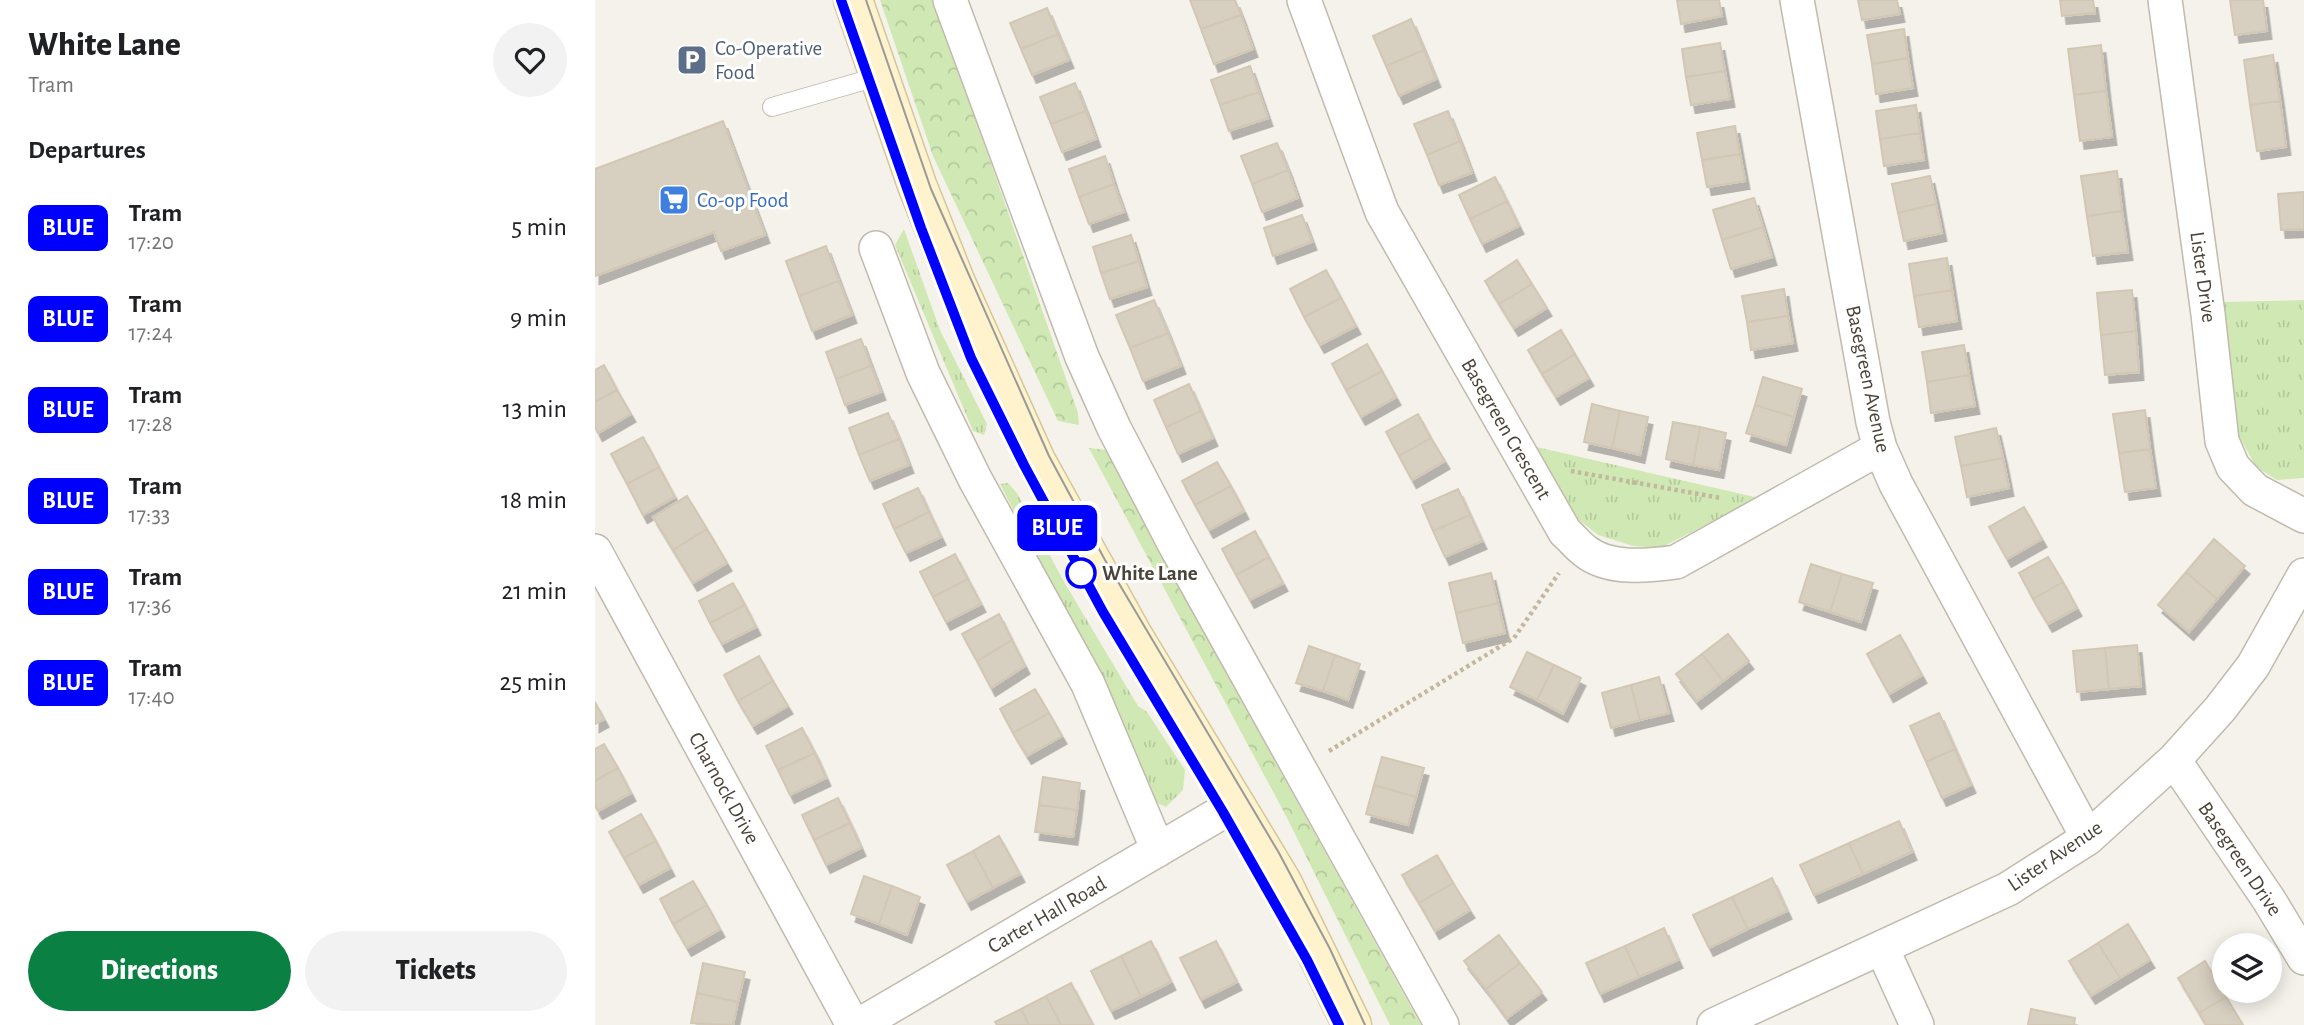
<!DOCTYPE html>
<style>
body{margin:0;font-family:"Alegreya Sans",sans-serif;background:#f2f2f2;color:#202124;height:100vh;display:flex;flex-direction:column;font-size:26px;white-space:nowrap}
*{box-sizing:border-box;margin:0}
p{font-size:23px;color:#757577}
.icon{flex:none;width:38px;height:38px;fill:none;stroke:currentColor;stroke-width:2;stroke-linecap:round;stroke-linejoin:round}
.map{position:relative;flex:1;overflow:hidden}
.panel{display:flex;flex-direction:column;background:#fff;width:595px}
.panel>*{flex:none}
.badge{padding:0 14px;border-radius:10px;font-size:24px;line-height:46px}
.tools{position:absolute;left:1617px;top:933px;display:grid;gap:14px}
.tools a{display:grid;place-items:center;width:70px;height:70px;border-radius:50%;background:#fff;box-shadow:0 4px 18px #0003;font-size:35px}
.map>.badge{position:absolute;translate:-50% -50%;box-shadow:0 0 0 4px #fff}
h2{padding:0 28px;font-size:26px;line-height:63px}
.round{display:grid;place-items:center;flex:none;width:74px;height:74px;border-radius:37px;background:#f2f2f2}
.head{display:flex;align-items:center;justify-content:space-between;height:119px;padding:0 28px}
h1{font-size:33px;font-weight:800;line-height:52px}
.primary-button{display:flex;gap:14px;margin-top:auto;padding:14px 28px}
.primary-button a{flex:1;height:80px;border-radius:42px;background:#0b8043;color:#fff;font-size:28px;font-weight:800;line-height:80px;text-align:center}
.primary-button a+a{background:#f2f2f2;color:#202124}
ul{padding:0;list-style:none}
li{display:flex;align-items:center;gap:21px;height:91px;padding:0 28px}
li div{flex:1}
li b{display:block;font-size:26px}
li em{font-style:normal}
li .badge{min-width:77px;font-weight:700;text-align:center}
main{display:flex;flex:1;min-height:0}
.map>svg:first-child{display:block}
</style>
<main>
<section class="panel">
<div class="head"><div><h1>White Lane</h1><p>Tram</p></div><a class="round"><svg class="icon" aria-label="heart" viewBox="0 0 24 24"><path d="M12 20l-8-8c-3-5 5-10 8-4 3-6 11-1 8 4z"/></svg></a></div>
<h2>Departures</h2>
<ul>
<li><span class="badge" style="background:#00f;color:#fff">BLUE</span><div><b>Tram</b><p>17:20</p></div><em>5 min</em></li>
<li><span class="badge" style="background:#00f;color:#fff">BLUE</span><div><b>Tram</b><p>17:24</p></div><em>9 min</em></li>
<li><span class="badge" style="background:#00f;color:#fff">BLUE</span><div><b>Tram</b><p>17:28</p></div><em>13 min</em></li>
<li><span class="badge" style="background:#00f;color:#fff">BLUE</span><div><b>Tram</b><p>17:33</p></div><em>18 min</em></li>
<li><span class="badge" style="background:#00f;color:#fff">BLUE</span><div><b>Tram</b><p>17:36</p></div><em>21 min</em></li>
<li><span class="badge" style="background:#00f;color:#fff">BLUE</span><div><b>Tram</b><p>17:40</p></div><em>25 min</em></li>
</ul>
<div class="primary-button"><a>Directions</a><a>Tickets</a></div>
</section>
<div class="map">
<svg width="1709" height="1025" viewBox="0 0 1709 1025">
<defs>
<pattern id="grass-tufts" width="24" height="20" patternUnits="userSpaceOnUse" patternTransform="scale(1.75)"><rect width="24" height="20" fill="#d0e9b4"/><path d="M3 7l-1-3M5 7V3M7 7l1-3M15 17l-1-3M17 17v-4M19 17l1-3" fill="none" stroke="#b4c99c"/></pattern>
<pattern id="forest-crowns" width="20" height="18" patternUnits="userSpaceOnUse" patternTransform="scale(1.75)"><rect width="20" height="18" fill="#d0e9b4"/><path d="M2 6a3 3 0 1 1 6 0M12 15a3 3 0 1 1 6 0" fill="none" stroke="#b4c99c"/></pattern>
<filter id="shadow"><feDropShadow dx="4.5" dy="8" stdDeviation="0" flood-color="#0004"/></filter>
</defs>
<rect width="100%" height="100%" fill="#f5f2eb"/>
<!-- grass -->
<path fill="url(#grass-tufts)" d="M 309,229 L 345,330 L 392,424 L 389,435 L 378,431 L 300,245 Z
M 1709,300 L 1709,478 L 1682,480 L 1661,467 L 1643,434 L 1627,302 Z
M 933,445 L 1164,498 L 1065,548 L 1038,546 L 1003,535 L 978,515 Z
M 413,483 L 422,493 L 468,580 L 543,706 L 552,712 L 590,770 L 588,790 L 571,807 L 562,803 L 517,705 L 405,484 Z"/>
<!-- forest -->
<path fill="url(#forest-crowns)" d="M 285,0 L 339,0 L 483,413 L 484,425 L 463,421 L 338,156 Z
M 494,448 L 512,450 L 617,648 L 826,1025 L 795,1025 L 691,816 Z"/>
<!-- building -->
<path fill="#d7cfc0" stroke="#d2c7b3" stroke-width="2" filter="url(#shadow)" d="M 595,0 L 640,0 L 646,15 L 606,29 Z
M 1082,0 L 1124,0 L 1127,16 L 1086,24 Z
M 1263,0 L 1302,0 L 1305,14 L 1267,20 Z
M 1465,0 L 1498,0 L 1500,13 L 1467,16 Z
M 1635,0 L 1668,0 L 1672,31 L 1640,35 Z
M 452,8 L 463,34 L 426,49 L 415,23 Z
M 646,15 L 658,49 L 619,64 L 606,29 Z
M 816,19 L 829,50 L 791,66 L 778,36 Z
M 1309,29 L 1313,58 L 1277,64 L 1272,35 Z
M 463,34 L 474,60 L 437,75 L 426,49 Z
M 1125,43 L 1130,71 L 1091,77 L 1087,49 Z
M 1506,45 L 1511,91 L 1479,95 L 1473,49 Z
M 829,50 L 841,79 L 804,96 L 791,66 Z
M 1678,55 L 1685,101 L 1655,105 L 1649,60 Z
M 1313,58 L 1318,88 L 1281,94 L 1277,64 Z
M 655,66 L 664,92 L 625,105 L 616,80 Z
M 1130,71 L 1135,99 L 1096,105 L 1091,77 Z
M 480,83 L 491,111 L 456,124 L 445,97 Z
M 1511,91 L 1517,137 L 1485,141 L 1479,95 Z
M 664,92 L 673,118 L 634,131 L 625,105 Z
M 1685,101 L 1691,147 L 1662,151 L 1655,105 Z
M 1321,105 L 1325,133 L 1285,139 L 1281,111 Z
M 491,111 L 501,139 L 467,152 L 456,124 Z
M 853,111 L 865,141 L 832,155 L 819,124 Z
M 128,121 L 170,235 L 126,251 L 119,232 L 0,276 L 0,169 Z
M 1140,126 L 1145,154 L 1107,160 L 1102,133 Z
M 1325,133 L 1329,160 L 1289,166 L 1285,139 Z
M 865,141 L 877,173 L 844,185 L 832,155 Z
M 682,143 L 693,170 L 657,184 L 646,156 Z
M 1145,154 L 1150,181 L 1112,187 L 1107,160 Z
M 510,156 L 519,184 L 484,197 L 474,169 Z
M 693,170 L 703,198 L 667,212 L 657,184 Z
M 1522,171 L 1527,211 L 1492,216 L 1486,176 Z
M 1335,176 L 1341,204 L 1303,213 L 1297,184 Z
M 900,177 L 912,201 L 875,219 L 864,195 Z
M 519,184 L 529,212 L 494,224 L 484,197 Z
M 1709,192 L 1709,229 L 1686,230 L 1683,194 Z
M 1159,198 L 1168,227 L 1127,240 L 1118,210 Z
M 912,201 L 924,226 L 887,244 L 875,219 Z
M 1341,204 L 1347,233 L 1309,241 L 1303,213 Z
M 1527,211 L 1533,252 L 1498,256 L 1492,216 Z
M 707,215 L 717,242 L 678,256 L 669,228 Z
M 1168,227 L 1177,257 L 1136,269 L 1127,240 Z
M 536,235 L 544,261 L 506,273 L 498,247 Z
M 231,246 L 244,281 L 204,296 L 191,261 Z
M 1352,258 L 1357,290 L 1319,296 L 1314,264 Z
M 922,260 L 937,284 L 904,304 L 890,281 Z
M 544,261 L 552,287 L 515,299 L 506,273 Z
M 731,270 L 746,298 L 709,317 L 695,289 Z
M 244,281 L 257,315 L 217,331 L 204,296 Z
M 937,284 L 952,308 L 919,328 L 904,304 Z
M 1189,289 L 1193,316 L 1152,322 L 1147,296 Z
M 1357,290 L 1362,321 L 1324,327 L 1319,296 Z
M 1537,290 L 1541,331 L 1506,335 L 1502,293 Z
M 746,298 L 761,326 L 725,345 L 709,317 Z
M 559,300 L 573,333 L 535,348 L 521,315 Z
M 1193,316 L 1198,343 L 1156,350 L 1152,322 Z
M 966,330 L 980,354 L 947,374 L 933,350 Z
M 1541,331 L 1544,372 L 1510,375 L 1506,335 Z
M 573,333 L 586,366 L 548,381 L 535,348 Z
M 266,339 L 276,366 L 241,379 L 231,352 Z
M 772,344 L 787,371 L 751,390 L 737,364 Z
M 1369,345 L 1374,375 L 1332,382 L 1327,352 Z
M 980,354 L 994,378 L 961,397 L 947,374 Z
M 9,365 L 22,390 L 0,402 L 0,370 Z
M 276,366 L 286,392 L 250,405 L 241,379 Z
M 787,371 L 801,397 L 766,417 L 751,390 Z
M 1374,375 L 1380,406 L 1336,413 L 1332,382 Z
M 1168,377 L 1207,389 L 1199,417 L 1160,405 Z
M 594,384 L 606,411 L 571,427 L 559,400 Z
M 22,390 L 36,414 L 3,433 L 0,427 L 0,402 Z
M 997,404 L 1025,411 L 1017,448 L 989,442 Z
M 1160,405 L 1199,417 L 1191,445 L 1151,433 Z
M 1550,410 L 1555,449 L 1524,453 L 1518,414 Z
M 606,411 L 618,438 L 583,454 L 571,427 Z
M 1025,411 L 1053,417 L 1045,455 L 1017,448 Z
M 293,413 L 304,439 L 264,455 L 254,428 Z
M 823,414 L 836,438 L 804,456 L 791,432 Z
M 1078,422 L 1105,427 L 1098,465 L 1071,459 Z
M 1105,427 L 1131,433 L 1124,470 L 1098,465 Z
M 1401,428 L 1408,458 L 1366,466 L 1360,437 Z
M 48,437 L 64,467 L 32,484 L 16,454 Z
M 836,438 L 850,461 L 817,480 L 804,456 Z
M 304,439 L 314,465 L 275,481 L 264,455 Z
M 1555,449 L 1561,488 L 1530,492 L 1524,453 Z
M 1408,458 L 1414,488 L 1372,497 L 1366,466 Z
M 622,462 L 636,486 L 600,505 L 587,481 Z
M 64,467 L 80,497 L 48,515 L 32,484 Z
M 636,486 L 649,511 L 614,530 L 600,505 Z
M 323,488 L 334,512 L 299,529 L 288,504 Z
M 863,489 L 875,515 L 838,531 L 827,505 Z
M 92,496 L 112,529 L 78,550 L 58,517 Z
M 1429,507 L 1447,539 L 1412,559 L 1394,527 Z
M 334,512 L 346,537 L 311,553 L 299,529 Z
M 875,515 L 887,541 L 850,557 L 838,531 Z
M 112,529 L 132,563 L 98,583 L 78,550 Z
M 660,531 L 674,557 L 641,575 L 627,549 Z
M 1619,539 L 1650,566 L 1622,599 L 1591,572 Z
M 360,554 L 373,579 L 338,597 L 325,572 Z
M 674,557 L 688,583 L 655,600 L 641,575 Z
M 1453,557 L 1468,582 L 1438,599 L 1424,573 Z
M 1216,564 L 1247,574 L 1235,612 L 1204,602 Z
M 1591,572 L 1622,599 L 1594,632 L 1563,605 Z
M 896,573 L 903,603 L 861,613 L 854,583 Z
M 1247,574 L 1278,583 L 1266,622 L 1235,612 Z
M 373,579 L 386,604 L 351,622 L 338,597 Z
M 1468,582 L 1482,608 L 1453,624 L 1438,599 Z
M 138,583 L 150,605 L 115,623 L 104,601 Z
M 903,603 L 910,633 L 868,643 L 861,613 Z
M 150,605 L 161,627 L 127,644 L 115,623 Z
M 404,614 L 417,640 L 382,661 L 367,634 Z
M 1133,634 L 1154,661 L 1128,681 L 1107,654 Z
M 1305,635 L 1327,675 L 1294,694 L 1272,654 Z
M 417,640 L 430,666 L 396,688 L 382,661 Z
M 1542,645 L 1546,686 L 1514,689 L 1510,648 Z
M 714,646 L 740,655 L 728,691 L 701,683 Z
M 1510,648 L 1514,689 L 1482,692 L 1478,651 Z
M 932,652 L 959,665 L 942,700 L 915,687 Z
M 1107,654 L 1128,681 L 1102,701 L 1081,674 Z
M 740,655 L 765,664 L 753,700 L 728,691 Z
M 164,656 L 178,681 L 143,701 L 129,675 Z
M 959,665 L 986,678 L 968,714 L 942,700 Z
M 1064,677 L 1074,713 L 1045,720 L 1036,685 Z
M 178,681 L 193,706 L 158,726 L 143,701 Z
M 1036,685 L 1045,720 L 1016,728 L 1007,693 Z
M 440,689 L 454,713 L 418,733 L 405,709 Z
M 0,702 L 9,719 L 0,724 Z
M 454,713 L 467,736 L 432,756 L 418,733 Z
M 1344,713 L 1360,749 L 1331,762 L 1315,726 Z
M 207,728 L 220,753 L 183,770 L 171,746 Z
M 9,744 L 23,768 L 0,781 L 0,749 Z
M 1360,749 L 1376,785 L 1347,798 L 1331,762 Z
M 220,753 L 231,778 L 195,795 L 183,770 Z
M 787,757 L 829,768 L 821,797 L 779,785 Z
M 23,768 L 36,793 L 3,811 L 0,806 L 0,781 Z
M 448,777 L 485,783 L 482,810 L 444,805 Z
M 779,785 L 821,797 L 813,825 L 771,814 Z
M 243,798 L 255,823 L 219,840 L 207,815 Z
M 444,805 L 482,810 L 478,837 L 440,832 Z
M 46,814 L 61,841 L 29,858 L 14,832 Z
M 1304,821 L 1317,852 L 1268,874 L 1254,843 Z
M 255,823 L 266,848 L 231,865 L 219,840 Z
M 404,836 L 425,874 L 398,888 L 378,851 Z
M 61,841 L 75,868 L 44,885 L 29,858 Z
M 1254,843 L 1268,874 L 1219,895 L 1205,865 Z
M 378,851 L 398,888 L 372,902 L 352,865 Z
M 842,855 L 858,883 L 824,903 L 807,875 Z
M 269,876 L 297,886 L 284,924 L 256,914 Z
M 1177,878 L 1192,911 L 1153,929 L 1137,897 Z
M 98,881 L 112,905 L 78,924 L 65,899 Z
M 858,883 L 875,910 L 840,931 L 824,903 Z
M 297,886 L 325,897 L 312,935 L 284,924 Z
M 1137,897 L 1153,929 L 1114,948 L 1098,915 Z
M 112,905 L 125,929 L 92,948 L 78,924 Z
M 1533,924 L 1555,960 L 1525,978 L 1503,943 Z
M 1069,928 L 1083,960 L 1044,977 L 1030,946 Z
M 904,935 L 925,963 L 891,989 L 869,961 Z
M 556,941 L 576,982 L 546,997 L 526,956 Z
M 621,941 L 642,982 L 606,1000 L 585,958 Z
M 1503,943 L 1525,978 L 1496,996 L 1474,961 Z
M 1030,946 L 1044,977 L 1005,994 L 991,963 Z
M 526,956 L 546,997 L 516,1011 L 496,971 Z
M 1610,961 L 1631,997 L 1604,1013 L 1583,978 Z
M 108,963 L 150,972 L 143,1002 L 102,993 Z
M 925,963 L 947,992 L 912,1018 L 891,989 Z
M 476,983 L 498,1025 L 466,1025 L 451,996 Z
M 102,993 L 143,1002 L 138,1025 L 96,1023 Z
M 451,996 L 466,1025 L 434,1025 L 426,1009 Z
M 1631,997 L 1648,1025 L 1611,1025 L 1604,1013 Z
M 426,1009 L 434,1025 L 402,1025 L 400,1022 Z
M 1436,1009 L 1480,1018 L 1479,1025 L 1433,1025 Z"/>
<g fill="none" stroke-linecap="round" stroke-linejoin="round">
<!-- lane casing -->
<g stroke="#c1baad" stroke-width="20">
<path id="lane" d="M 177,107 L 285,76"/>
</g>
<!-- street casing -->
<g stroke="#c1baad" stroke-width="36">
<path id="street" d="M 355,0 L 487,357 L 519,428 L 580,545 L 847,1025
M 709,0 L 787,212 L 970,532 C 977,538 983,546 990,551 C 1013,570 1053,566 1081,562 L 1285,448
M 1202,0 L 1278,422 L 1285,448 L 1301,484 L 1493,838
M 1570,0 L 1613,314 L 1627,441 L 1638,467 L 1660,490 L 1709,516
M 281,248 L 328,373 L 380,479 L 493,684 L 563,850
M 0,551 L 258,1025
M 1579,760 L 1674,900 L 1709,958
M 1287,948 L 1322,1025
M 264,1025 L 641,804
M 1119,1025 L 1413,889 L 1493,838 L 1579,760 L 1625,709 L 1658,666 L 1709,575"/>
</g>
<!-- secondary casing -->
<g stroke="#d5c79a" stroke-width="41">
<path id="secondary" d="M 258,0 L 322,185 L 361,283 L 441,461 L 537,634 L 687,882 L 757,1025"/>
</g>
<!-- path -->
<path stroke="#c3b79e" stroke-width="4.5" stroke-dasharray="3.5 3.5" stroke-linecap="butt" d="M 976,471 L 1126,498
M 734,751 L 919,638 L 964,573"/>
<!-- lane -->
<use href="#lane" stroke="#fff" stroke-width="18"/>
<!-- street -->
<use href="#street" stroke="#fff" stroke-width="33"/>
<!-- secondary -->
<use href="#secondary" stroke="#fef3cc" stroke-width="38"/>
<!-- tram -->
<path stroke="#999" stroke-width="2" d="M 246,0 L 326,228 L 376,358 L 429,465 L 529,650 L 628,812 L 712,960 L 744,1025
M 271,0 L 336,189 L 454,456 L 510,560 L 684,853 L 735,949 L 770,1025"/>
</g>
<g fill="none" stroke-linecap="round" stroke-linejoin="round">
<!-- line casing -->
<g stroke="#fff" stroke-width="16">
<path id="line" d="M 246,0 L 326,228 L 376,358 L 429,465 L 508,612 L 628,812 L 712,960 L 744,1025"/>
</g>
<!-- line -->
<use href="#line" stroke="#00f" stroke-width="10"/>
</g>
<!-- icons -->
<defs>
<g id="parking-square" transform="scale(1.575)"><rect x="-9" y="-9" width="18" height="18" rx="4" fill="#5c6f8a" stroke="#fff"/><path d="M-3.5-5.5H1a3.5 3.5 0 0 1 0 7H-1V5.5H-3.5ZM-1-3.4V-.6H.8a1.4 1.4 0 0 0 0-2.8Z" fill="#fff"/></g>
<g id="supermarket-square" transform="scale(1.575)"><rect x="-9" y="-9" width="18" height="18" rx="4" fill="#3f7fe0" stroke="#fff"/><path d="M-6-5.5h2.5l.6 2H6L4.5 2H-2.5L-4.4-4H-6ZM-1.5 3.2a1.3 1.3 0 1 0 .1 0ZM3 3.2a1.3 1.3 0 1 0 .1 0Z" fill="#fff"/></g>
</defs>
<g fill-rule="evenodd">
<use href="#parking-square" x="97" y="60"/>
<use href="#supermarket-square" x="79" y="200"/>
</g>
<!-- markers -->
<circle fill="#fff" stroke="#00f" stroke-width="3.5" cx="486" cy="573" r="14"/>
<g text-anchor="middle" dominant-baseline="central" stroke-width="6" stroke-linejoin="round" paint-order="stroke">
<!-- service labels -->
<g font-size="21" fill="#4e5e75" stroke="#fff" text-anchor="start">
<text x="120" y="48">Co-Operative<tspan x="120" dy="24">Food</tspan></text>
</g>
<!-- shop labels -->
<g font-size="21" fill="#366cbe" stroke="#fff" text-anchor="start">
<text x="102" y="200">Co-op Food</text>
</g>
<!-- street labels -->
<g font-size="21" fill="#4a4338" stroke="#fff">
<text transform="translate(1608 277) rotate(82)">Lister Drive</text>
<text transform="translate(1273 379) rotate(78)">Basegreen Avenue</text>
<text transform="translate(911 429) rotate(60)">Basegreen Crescent</text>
<text transform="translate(129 788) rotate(61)">Charnock Drive</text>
<text transform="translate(1460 856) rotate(-34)">Lister Avenue</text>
<text transform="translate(1645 859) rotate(56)">Basegreen Drive</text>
<text transform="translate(452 915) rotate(-30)">Carter Hall Road</text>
</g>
<!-- stop labels -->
<g font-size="21" font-weight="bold" fill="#4a4338" stroke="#fff" text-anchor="start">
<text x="507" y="573">White Lane</text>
</g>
</g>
</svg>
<div class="tools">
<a><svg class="icon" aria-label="layers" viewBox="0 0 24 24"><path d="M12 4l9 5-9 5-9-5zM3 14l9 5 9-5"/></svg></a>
</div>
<b class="badge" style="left:462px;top:528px;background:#00f;color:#fff">BLUE</b>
</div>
</main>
